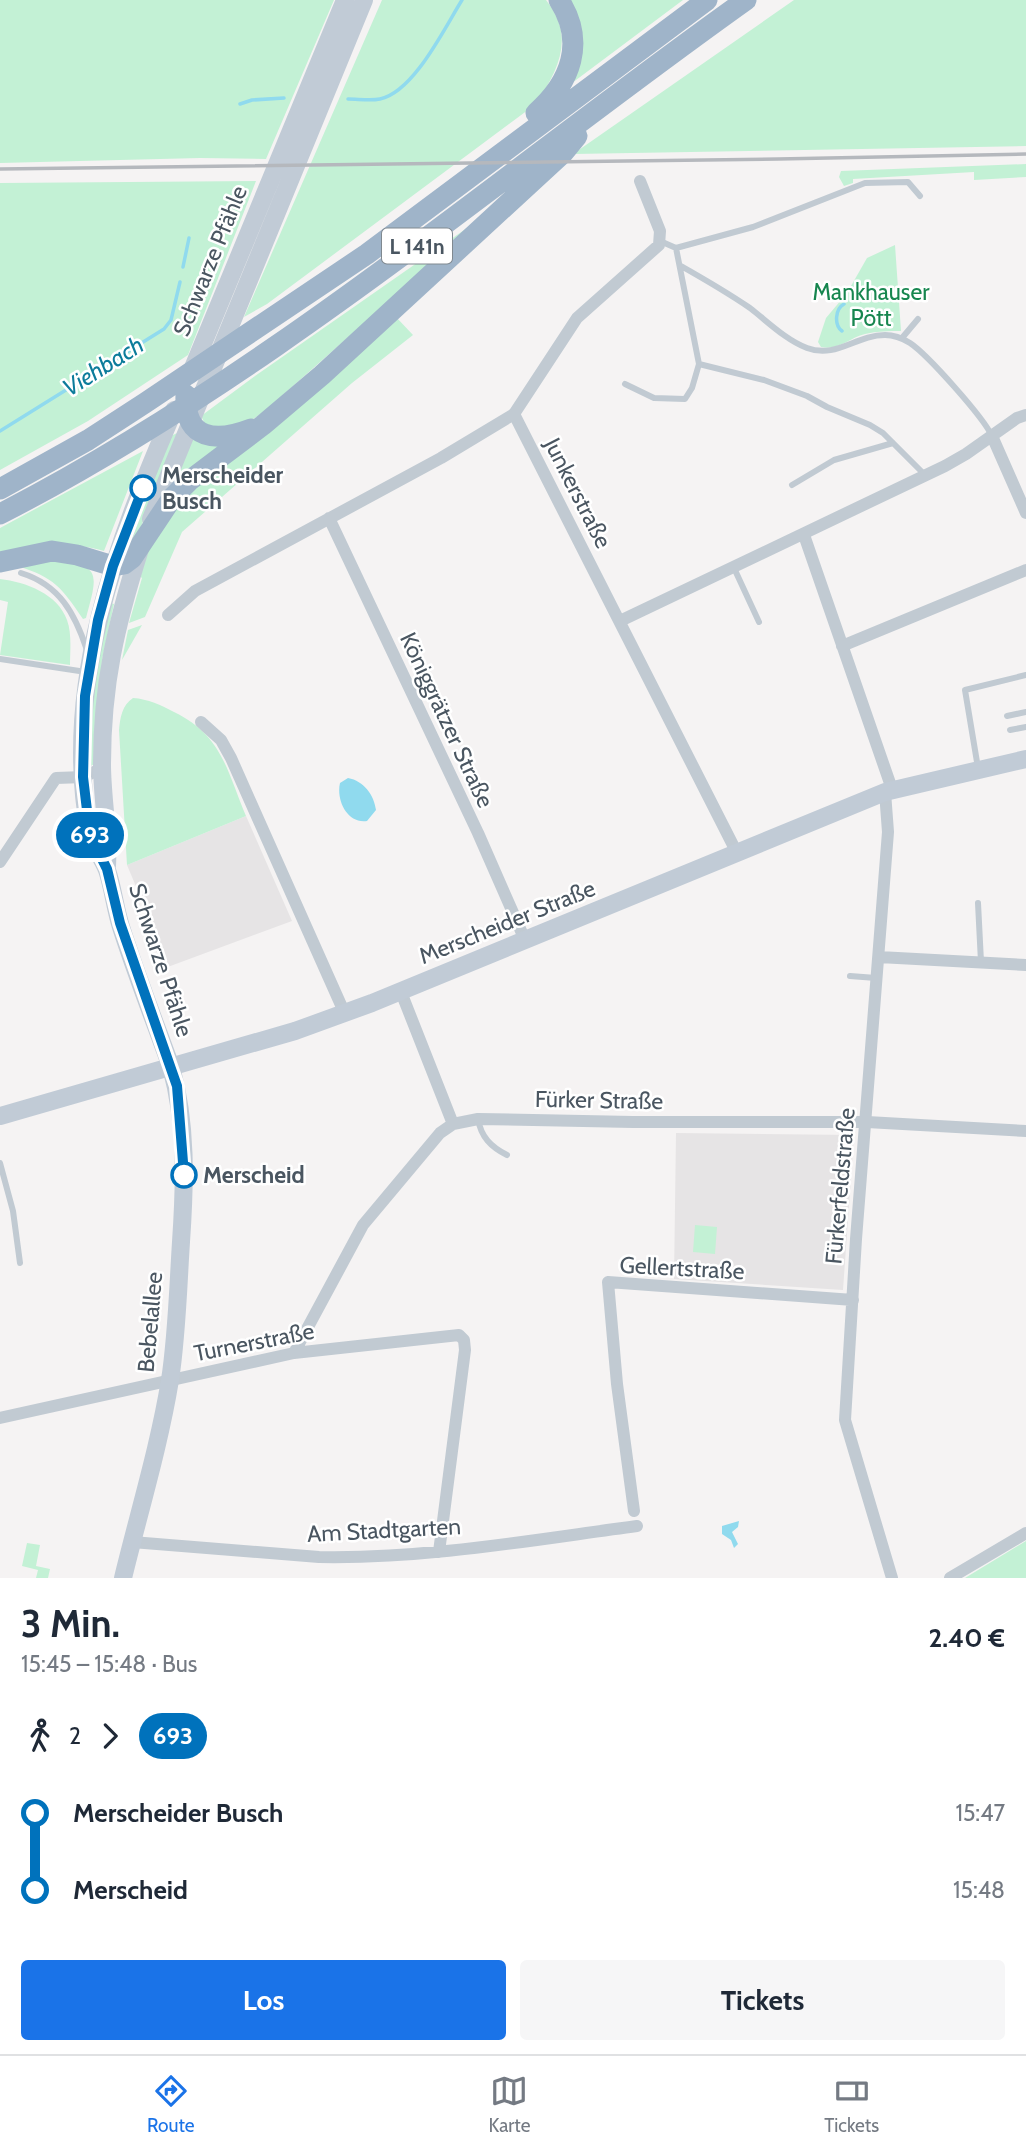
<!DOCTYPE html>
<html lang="de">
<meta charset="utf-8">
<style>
body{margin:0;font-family:Cabin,sans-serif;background:#f6f6f7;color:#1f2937;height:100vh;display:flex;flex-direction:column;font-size:26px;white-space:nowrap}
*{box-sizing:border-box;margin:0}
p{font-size:23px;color:#747a83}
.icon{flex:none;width:38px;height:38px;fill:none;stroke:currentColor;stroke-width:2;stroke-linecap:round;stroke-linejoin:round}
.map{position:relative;height:1578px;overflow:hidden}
.details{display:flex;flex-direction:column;background:#fff;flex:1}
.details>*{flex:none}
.badge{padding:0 14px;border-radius:23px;font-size:24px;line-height:46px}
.map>.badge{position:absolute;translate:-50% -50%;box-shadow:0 0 0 4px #fff}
.legs{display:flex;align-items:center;gap:10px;height:77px;padding:0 21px;font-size:23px}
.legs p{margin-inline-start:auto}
.overview{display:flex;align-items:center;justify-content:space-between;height:119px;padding:0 21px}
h1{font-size:38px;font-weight:800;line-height:52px}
.action{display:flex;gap:14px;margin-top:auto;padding:14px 21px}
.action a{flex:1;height:80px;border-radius:7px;background:#1a73e8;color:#fff;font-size:28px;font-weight:800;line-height:80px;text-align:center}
.action a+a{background:#f6f6f7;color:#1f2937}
ul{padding:0 21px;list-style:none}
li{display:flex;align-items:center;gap:24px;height:77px;font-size:26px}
li i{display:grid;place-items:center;width:10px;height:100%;margin:0 9px;background:currentColor}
li i::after{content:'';width:18px;height:18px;margin:-9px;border:5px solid;border-radius:50%;background:#fff}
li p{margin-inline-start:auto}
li:first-child i{background:linear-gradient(#0000 50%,currentColor 0)}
li:last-child i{background:linear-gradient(currentColor 50%,#0000 0)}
.dock{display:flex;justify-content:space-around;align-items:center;height:98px;border-top:2px solid #e0e1e3;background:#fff;font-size:19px;color:#747a83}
.dock a{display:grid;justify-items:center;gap:4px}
.dock .current{color:#1a73e8}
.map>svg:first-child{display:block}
</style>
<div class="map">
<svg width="1026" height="1578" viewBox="0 0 1026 1578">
<rect width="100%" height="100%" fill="#f5f3f3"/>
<!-- education -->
<path fill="#e6e4e5" d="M 246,816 L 292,921 L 165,968 L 149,937 L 156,934 L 127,865 Z
M 676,1133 L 854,1135 L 843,1290 L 674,1279 Z"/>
<!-- green -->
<path fill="#c3f1d5" d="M 0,0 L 334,0 L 266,159 L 200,158 L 0,163 Z
M 382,0 L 546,0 C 576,37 558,70 536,104 L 267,304 L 244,317 Z
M 567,0 L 683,0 L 568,86 Z
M 794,0 L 1026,0 L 1026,146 L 573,154 Z
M 1026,164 L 1026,177 L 974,180 L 974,172 L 853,179 L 853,183 L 844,186 L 839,177 L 841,171 Z
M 256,181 L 188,355 L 88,421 L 0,470 L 0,183 Z
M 487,214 L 266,410 C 241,428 238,430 206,426 L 201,416 L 255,376 Z
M 895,245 L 901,331 C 889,331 877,331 865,334 C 849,338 838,351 821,347 L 818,342 L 826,318 L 847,293 L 867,258 Z
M 396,317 L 413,335 L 352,383 L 182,532 L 145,617 L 129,623 L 142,578 L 138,575 L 160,522 L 182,496 Z
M 177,433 L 137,537 L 128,544 L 169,437 Z
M 191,438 L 229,443 L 171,489 Z
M 143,451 L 104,551 C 63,539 40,547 0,555 L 0,528 Z
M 48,560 C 101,565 99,570 86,618 L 83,619 C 62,588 54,577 17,566 Z
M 0,579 C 26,582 58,594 67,620 C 72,633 70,651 70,665 L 0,655 L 8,602 L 0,600 Z
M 109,603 L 114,604 L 102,660 L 95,764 L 90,766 L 93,696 Z
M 142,625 L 122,660 L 128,630 Z
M 133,698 C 148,699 161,705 174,712 C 222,735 227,771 246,816 L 127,865 L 119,730 C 120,718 122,705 133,698 Z
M 695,1225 L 717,1227 L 715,1254 L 693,1252 Z
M 1026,1541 L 1026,1578 L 965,1578 Z
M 27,1543 L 40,1545 L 36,1566 L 50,1569 L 48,1578 L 36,1578 L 38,1570 L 22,1566 Z"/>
<!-- water -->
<path fill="#90daee" d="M 348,778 C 364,781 374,795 376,810 L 367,821 C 347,824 336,800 340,783 Z
M 739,1521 L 738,1527 L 732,1532 L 738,1544 L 734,1548 L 731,1540 L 722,1534 L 722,1526 Z"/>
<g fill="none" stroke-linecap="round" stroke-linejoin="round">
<!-- stream -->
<path stroke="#90daee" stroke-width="3.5" d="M 348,99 C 358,99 371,101 380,99 C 414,92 445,27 462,0
M 240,104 L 252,100 L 284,98
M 183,267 L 189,238
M 842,331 C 834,325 835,309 844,304
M 0,431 L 164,329 L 171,320 L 180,282"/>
<!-- service -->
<path stroke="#c1cad2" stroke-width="6" d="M 676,248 L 753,227 L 865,183 L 908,182 L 920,196
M 681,266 C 704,279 728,293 750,308 C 768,322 786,340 807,348 C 836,359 856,335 885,335 C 894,335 902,338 910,343 C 928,355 983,417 992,436
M 902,338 L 918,319
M 699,364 L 764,380 L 807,396 L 827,407 L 870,425 L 883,433 L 925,475
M 625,384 L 654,398 L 685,399 L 692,388 L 699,364 L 676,248 L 660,241
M 792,485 L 834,460 L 893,443
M 734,568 L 759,622
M 21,573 C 60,585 75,614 87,650
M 0,659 L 86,672
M 1007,716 L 1026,712
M 1010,730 L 1026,727
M 978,768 L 965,690 L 1026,675
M 978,903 L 981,962
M 850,976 L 876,978
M 478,1119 C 481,1137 491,1147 507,1155
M 0,1163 L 13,1211 L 20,1263"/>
<!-- minor -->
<path stroke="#c1cad2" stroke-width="12" d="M 514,414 L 737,853
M 992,436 L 1026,513
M 329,518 L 478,833 L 525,940
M 804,535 L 892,789
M 168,615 L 195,591 L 441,458 L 514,414 L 577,318 L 659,245 L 660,231 L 640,181
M 620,621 L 945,466 L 966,454 L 1017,418 L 1026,415
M 842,646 L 1026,570
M 201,722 L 221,740 L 231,758 L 345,1014
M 885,792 L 888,832 L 856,1239 L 845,1420 L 892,1578
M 0,862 L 56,778 L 84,777 L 102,768
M 879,957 L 1026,965
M 401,992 L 453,1124
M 294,1353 L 363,1225 L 440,1133 L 453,1124 L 478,1119 L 633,1122 L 867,1122 L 1026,1131
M 0,1418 L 294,1353 L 459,1335 L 464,1340 L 465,1350 L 439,1552
M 634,1511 L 617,1384 L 608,1282 L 853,1300
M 132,1542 L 319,1557 C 426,1559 532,1540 637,1526
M 950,1578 L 1026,1533"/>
<!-- secondary -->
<path stroke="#c1cbd6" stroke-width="18" d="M 190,375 L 345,0
M 151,519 L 364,0
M 107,866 C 109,831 102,798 102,764 C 102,683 116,625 140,549
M 0,1116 L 295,1031 L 372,1003 L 885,792 L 1026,759
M 123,1578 C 139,1512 159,1447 170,1380 C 177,1335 178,1288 181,1242 C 185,1183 187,1124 171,1067 C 154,1020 136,974 121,927 C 115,908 113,888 107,870 C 102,857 92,845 89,831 C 62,686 117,541 174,410"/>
<!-- trunk -->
<path stroke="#9fb4c9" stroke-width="21" d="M 536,113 C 571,82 586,42 559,0
M 186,395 C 184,441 217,442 251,429
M 0,489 L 88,440 L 145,403 L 367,254 L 707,0
M 0,514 C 270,375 500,175 746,0
M 0,562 L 52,551 L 77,555 L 113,566 L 124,564 L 132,558 L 172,498 L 189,481 L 263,425 L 322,375 L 563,153 L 577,136"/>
<!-- rail -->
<path stroke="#b5b8bd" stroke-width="3.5" d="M 0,169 L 778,159 L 1026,154"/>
</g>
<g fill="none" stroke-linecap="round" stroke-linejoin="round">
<!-- line-1 casing -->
<g stroke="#fff" stroke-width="16">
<path id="line-1" d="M 143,488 L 113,566 L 98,620 L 85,696 L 83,777 L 90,835 L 107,869 L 120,923 L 177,1086 L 184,1175"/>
</g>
<!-- line-1 -->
<use href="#line-1" stroke="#0072bc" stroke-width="10"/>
</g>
<!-- markers -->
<g fill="#fff" stroke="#0072bc" stroke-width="3.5">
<circle cx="143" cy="488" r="12"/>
<circle cx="184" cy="1175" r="12"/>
</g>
<g text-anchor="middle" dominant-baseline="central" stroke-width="5" stroke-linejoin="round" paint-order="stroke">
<!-- shield labels -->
<rect fill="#fff" stroke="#808990" stroke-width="2" x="382" y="228.5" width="70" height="35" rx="5"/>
<g font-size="21" font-weight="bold" fill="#4a5661">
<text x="417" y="246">L 141n</text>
</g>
<!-- street labels -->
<g font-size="23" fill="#4a5661" stroke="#fff">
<text transform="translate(210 261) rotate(-68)">Schwarze Pfähle</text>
<text transform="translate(578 493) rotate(63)">Junkerstraße</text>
<text transform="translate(447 720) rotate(65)">Königgrätzer Straße</text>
<text transform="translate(507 922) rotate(-22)">Merscheider Straße</text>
<text transform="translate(161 960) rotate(72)">Schwarze Pfähle</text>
<text transform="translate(599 1100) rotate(1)">Fürker Straße</text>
<text transform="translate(840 1186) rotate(-85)">Fürkerfeldstraße</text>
<text transform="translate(682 1268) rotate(3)">Gellertstraße</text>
<text transform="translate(150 1322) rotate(-85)">Bebelallee</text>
<text transform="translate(254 1342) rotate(-11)">Turnerstraße</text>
<text transform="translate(384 1530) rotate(-3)">Am Stadtgarten</text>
</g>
<!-- park labels -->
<g font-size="23" fill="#17864f" stroke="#fff">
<text x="871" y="292">Mankhauser<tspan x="871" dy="26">Pött</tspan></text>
</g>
<!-- stop labels -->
<g font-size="23" font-weight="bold" fill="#4a5661" stroke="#fff" text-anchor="start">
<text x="162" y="475">Merscheider<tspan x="162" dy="26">Busch</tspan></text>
<text x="203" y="1175">Merscheid</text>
</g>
<!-- water labels -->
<g font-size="24" font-style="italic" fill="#0c7c9b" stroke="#fff">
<text transform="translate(103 366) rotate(-32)">Viehbach</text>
</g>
</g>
</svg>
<b class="badge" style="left:90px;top:835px;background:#0072bc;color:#fff">693</b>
</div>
<section class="details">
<div class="overview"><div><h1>3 Min.</h1><p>15:45 – 15:48 · Bus</p></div><b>2.40 €</b></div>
<div class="legs"><svg class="icon" aria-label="walk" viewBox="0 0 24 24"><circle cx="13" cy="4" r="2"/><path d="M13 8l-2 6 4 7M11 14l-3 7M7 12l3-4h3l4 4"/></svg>2<svg class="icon" aria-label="forward" viewBox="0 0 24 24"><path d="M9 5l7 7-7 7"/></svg><b class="badge" style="background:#0072bc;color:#fff">693</b></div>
<ul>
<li><i style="color:#0072bc"></i><b>Merscheider Busch</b><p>15:47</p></li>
<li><i style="color:#0072bc"></i><b>Merscheid</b><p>15:48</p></li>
</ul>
<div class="action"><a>Los</a><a>Tickets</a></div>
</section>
<nav class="dock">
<a class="current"><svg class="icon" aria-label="directions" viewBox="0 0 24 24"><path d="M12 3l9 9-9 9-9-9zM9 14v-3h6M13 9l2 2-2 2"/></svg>Route</a>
<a><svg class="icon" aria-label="map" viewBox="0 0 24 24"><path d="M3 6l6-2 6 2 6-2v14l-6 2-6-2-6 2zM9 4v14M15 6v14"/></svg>Karte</a>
<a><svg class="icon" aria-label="tickets" viewBox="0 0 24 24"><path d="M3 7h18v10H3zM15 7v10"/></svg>Tickets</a>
</nav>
